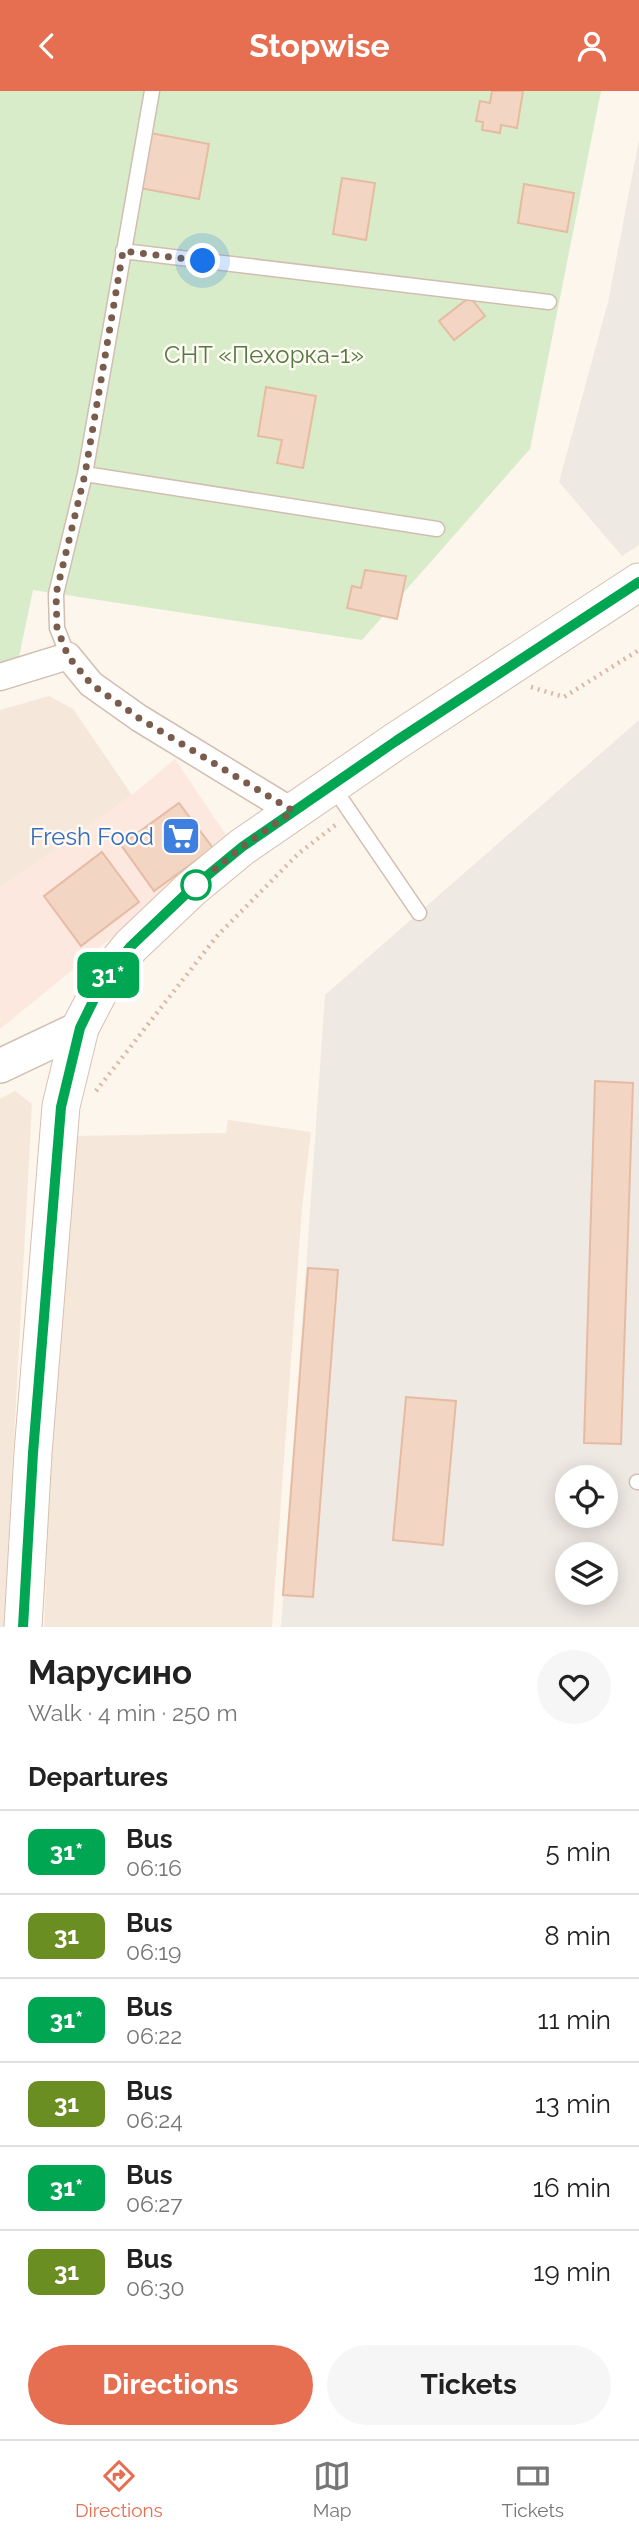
<!DOCTYPE html>
<meta charset="utf-8">
<style>
body{margin:0;font-family:Raleway,sans-serif;background:#f6f6f6;color:#222;height:100vh;display:flex;flex-direction:column;font-size:26px;white-space:nowrap}
*{box-sizing:border-box;margin:0}
p{font-size:23px;color:#767676}
.icon{flex:none;width:38px;height:38px;fill:none;stroke:currentColor;stroke-width:2;stroke-linecap:round;stroke-linejoin:round}
.map{position:relative;height:1536px;overflow:hidden}
.details{display:flex;flex-direction:column;background:#fff;flex:1}
.details>*{flex:none}
.badge{padding:0 14px;border-radius:10px;font-size:24px;line-height:46px}
.controls{position:absolute;left:555px;top:1374px;display:grid;gap:14px}
.controls a{display:grid;place-items:center;width:63px;height:63px;border-radius:50%;background:#fff;box-shadow:0 4px 18px #0003;font-size:35px}
.you{position:absolute;width:35px;height:35px;margin:-18px;border:5px solid #fff;border-radius:50%;background:#1a73e8;box-shadow:0 0 0 10px #1a73e833}
.map>.badge{position:absolute;translate:-50% -50%;box-shadow:0 0 0 4px #fff}
h2{padding:0 28px;font-size:26px;line-height:63px}
.round{display:grid;place-items:center;flex:none;width:74px;height:74px;border-radius:37px;background:#f6f6f6}
.overview{display:flex;align-items:center;justify-content:space-between;height:119px;padding:0 28px}
h1{font-size:33px;font-weight:700;line-height:52px}
.primary-button{display:flex;gap:14px;margin-top:auto;padding:14px 28px}
.primary-button a{flex:1;height:80px;border-radius:42px;background:#e76f51;color:#fff;font-size:28px;font-weight:700;line-height:80px;text-align:center}
.primary-button a+a{background:#f6f6f6;color:#222}
ul{padding:0;list-style:none}
li{display:flex;align-items:center;gap:21px;height:84px;padding:0 28px;border-top:2px solid #e0e0e0}
li div{flex:1}
li b{display:block;font-size:26px}
li em{font-style:normal}
li .badge{min-width:77px;font-weight:700;text-align:center}
header{display:flex;justify-content:space-between;align-items:center;height:91px;padding:0 28px;background:#e76f51;color:#fff;font-size:32px;font-weight:700}
.menu{display:flex;justify-content:space-around;align-items:center;height:98px;border-top:2px solid #e0e0e0;background:#fff;font-size:19px;color:#767676}
.menu a{display:grid;justify-items:center;gap:4px}
.menu .active{color:#e76f51}
.map>svg:first-child{display:block}
</style>
<header><svg class="icon" aria-label="back" viewBox="0 0 24 24"><path d="M15 5l-7 7 7 7"/></svg>Stopwise<svg class="icon" aria-label="person" viewBox="0 0 24 24"><circle cx="12" cy="8" r="4"/><path d="M4 21q1-7 8-7t8 7"/></svg></header>
<div class="map">
<svg width="639" height="1536" viewBox="0 0 639 1536">
<rect width="100%" height="100%" fill="#fdf6ec"/>
<!-- residential -->
<path fill="#f5e8da" d="M 49,605 L 73,618 L 132,704 L 0,797 L 0,619 Z
M 15,1000 L 32,1013 L 4,1536 L 0,1536 L 0,1008 Z
M 228,1029 L 311,1041 L 302,1117 L 272,1536 L 44,1536 L 51,1353 L 75,1045 L 226,1042 Z"/>
<!-- commercial -->
<path fill="#fde8e0" d="M 175,668 L 230,750 L 0,938 L 0,797 L 132,704 Z"/>
<!-- industrial -->
<path fill="#efe9e4" fill-rule="evenodd" d="M 639,49 L 639,454 L 622,465 L 559,391 L 608,211 Z
M 639,629 L 639,1536 L 281,1536 L 325,904 ZM 567,1386 L 606,1386 L 606,1424 L 567,1424 ZM 567,1463 L 606,1463 L 606,1502 L 567,1502 Z"/>
<!-- green -->
<path fill="#d8ecc9" d="M 0,0 L 601,0 L 530,358 L 362,549 L 33,499 L 19,566 L 0,571 Z"/>
<!-- building -->
<path fill="#f3d5c3" stroke="#e6bba3" stroke-width="2" d="M 492,0 L 523,0 L 517,37 L 501,34 L 500,42 L 482,39 L 483,31 L 476,30 L 480,10 L 490,12 Z
M 150,42 L 209,53 L 199,108 L 140,97 Z
M 342,87 L 375,92 L 366,149 L 333,143 Z
M 524,93 L 574,102 L 567,141 L 518,132 Z
M 470,206 L 485,225 L 454,249 L 439,230 Z
M 266,296 L 316,305 L 303,377 L 277,372 L 282,349 L 258,345 Z
M 365,479 L 406,485 L 397,528 L 347,517 L 352,495 L 361,497 Z
M 179,712 L 213,757 L 154,800 L 121,754 Z
M 102,761 L 139,811 L 81,855 L 44,805 Z
M 595,990 L 633,992 L 621,1353 L 584,1352 Z
M 308,1177 L 338,1179 L 313,1506 L 283,1504 Z
M 406,1306 L 456,1310 L 443,1454 L 393,1449 Z"/>
<g fill="none" stroke-linecap="round" stroke-linejoin="round">
<!-- service casing -->
<g stroke="#d1beb0" stroke-width="17">
<path id="service" d="M 123,160 L 549,211
M 85,383 L 437,438
M 68,565 L 57,537 L 56,503 L 85,383 L 152,0
M 333,696 L 419,822
M 637,1391 L 639,1391"/>
</g>
<!-- minor casing -->
<g stroke="#d1beb0" stroke-width="29">
<path id="minor" d="M 0,586 L 68,565 L 91,593 L 139,627 L 293,721"/>
</g>
<!-- tertiary casing -->
<g stroke="#d1beb0" stroke-width="36">
<path id="tertiary" d="M 0,975 L 80,937"/>
</g>
<!-- secondary casing -->
<g stroke="#d6c0b0" stroke-width="39">
<path id="secondary" d="M 23,1536 L 33,1362 L 61,1015 L 80,937 L 108,883 L 131,855 L 191,798 L 242,756 L 396,650 L 639,491"/>
</g>
<!-- path -->
<path stroke="#d9b8a5" stroke-width="4.5" stroke-dasharray="2 5" stroke-linecap="butt" d="M 531,596 L 564,606 L 639,559
M 96,1000 L 217,845 L 298,763 L 338,732"/>
<!-- service -->
<use href="#service" stroke="#fff" stroke-width="14"/>
<!-- minor -->
<use href="#minor" stroke="#fff" stroke-width="26"/>
<!-- tertiary -->
<use href="#tertiary" stroke="#fff" stroke-width="33"/>
<!-- secondary -->
<use href="#secondary" stroke="#fff" stroke-width="37"/>
</g>
<g fill="none" stroke-linecap="round" stroke-linejoin="round">
<!-- line casing -->
<g stroke="#fff" stroke-width="16">
<path id="line" d="M 23,1536 L 33,1362 L 61,1016 L 80,937 L 99,898 L 108,883 L 131,855 L 191,798 L 242,756 L 396,650 L 639,491"/>
</g>
<!-- line -->
<use href="#line" stroke="#00a651" stroke-width="10"/>
<!-- walk -->
<path stroke="#7a5c4d" stroke-width="7" stroke-dasharray="0 12.6" d="M 196,794 L 191,798 L 242,756 L 293,720 L 139,627 L 91,593 L 68,565 L 57,537 L 56,503 L 85,383 L 123,160 L 203,170"/>
</g>
<!-- icons -->
<defs>
<g id="supermarket-square" transform="scale(2.0125)"><rect x="-9" y="-9" width="18" height="18" rx="4" fill="#3f7fe0" stroke="#fffaf3"/><path d="M-6-5.5h2.5l.6 2H6L4.5 2H-2.5L-4.4-4H-6ZM-1.5 3.2a1.3 1.3 0 1 0 .1 0ZM3 3.2a1.3 1.3 0 1 0 .1 0Z" fill="#fff"/></g>
</defs>
<g fill-rule="evenodd">
<use href="#supermarket-square" x="181" y="745"/>
</g>
<!-- markers -->
<circle fill="#fff" stroke="#00a651" stroke-width="3.5" cx="196" cy="794" r="14"/>
<g text-anchor="middle" dominant-baseline="central" stroke-width="5" stroke-linejoin="round" paint-order="stroke">
<!-- park labels -->
<g font-size="24" fill="#537a41" stroke="#fffaf3">
<text x="264" y="263">СНТ «Пехорка-1»</text>
</g>
<!-- shop labels -->
<g font-size="24" fill="#366cbe" stroke="#fffaf3" text-anchor="end">
<text x="154" y="745">Fresh Food</text>
</g>
</g>
</svg>
<div class="controls">
<a><svg class="icon" aria-label="locate" viewBox="0 0 24 24"><circle cx="12" cy="12" r="6"/><path d="M12 2v4M12 18v4M2 12h4M18 12h4"/></svg></a>
<a><svg class="icon" aria-label="layers" viewBox="0 0 24 24"><path d="M12 4l9 5-9 5-9-5zM3 14l9 5 9-5"/></svg></a>
</div>
<div class="you" style="left:203px;top:170px"></div>
<b class="badge" style="left:108px;top:884px;background:#00a651;color:#fff">31*</b>
</div>
<section class="details">
<div class="overview"><div><h1>Марусино</h1><p>Walk · 4 min · 250 m</p></div><a class="round"><svg class="icon" aria-label="heart" viewBox="0 0 24 24"><path d="M12 20l-8-8c-3-5 5-10 8-4 3-6 11-1 8 4z"/></svg></a></div>
<h2>Departures</h2>
<ul>
<li><span class="badge" style="background:#00a651;color:#fff">31*</span><div><b>Bus</b><p>06:16</p></div><em>5 min</em></li>
<li><span class="badge" style="background:#6b8e23;color:#fff">31</span><div><b>Bus</b><p>06:19</p></div><em>8 min</em></li>
<li><span class="badge" style="background:#00a651;color:#fff">31*</span><div><b>Bus</b><p>06:22</p></div><em>11 min</em></li>
<li><span class="badge" style="background:#6b8e23;color:#fff">31</span><div><b>Bus</b><p>06:24</p></div><em>13 min</em></li>
<li><span class="badge" style="background:#00a651;color:#fff">31*</span><div><b>Bus</b><p>06:27</p></div><em>16 min</em></li>
<li><span class="badge" style="background:#6b8e23;color:#fff">31</span><div><b>Bus</b><p>06:30</p></div><em>19 min</em></li>
</ul>
<div class="primary-button"><a>Directions</a><a>Tickets</a></div>
</section>
<nav class="menu">
<a class="active"><svg class="icon" aria-label="directions" viewBox="0 0 24 24"><path d="M12 3l9 9-9 9-9-9zM9 14v-3h6M13 9l2 2-2 2"/></svg>Directions</a>
<a><svg class="icon" aria-label="map" viewBox="0 0 24 24"><path d="M3 6l6-2 6 2 6-2v14l-6 2-6-2-6 2zM9 4v14M15 6v14"/></svg>Map</a>
<a><svg class="icon" aria-label="tickets" viewBox="0 0 24 24"><path d="M3 7h18v10H3zM15 7v10"/></svg>Tickets</a>
</nav>
